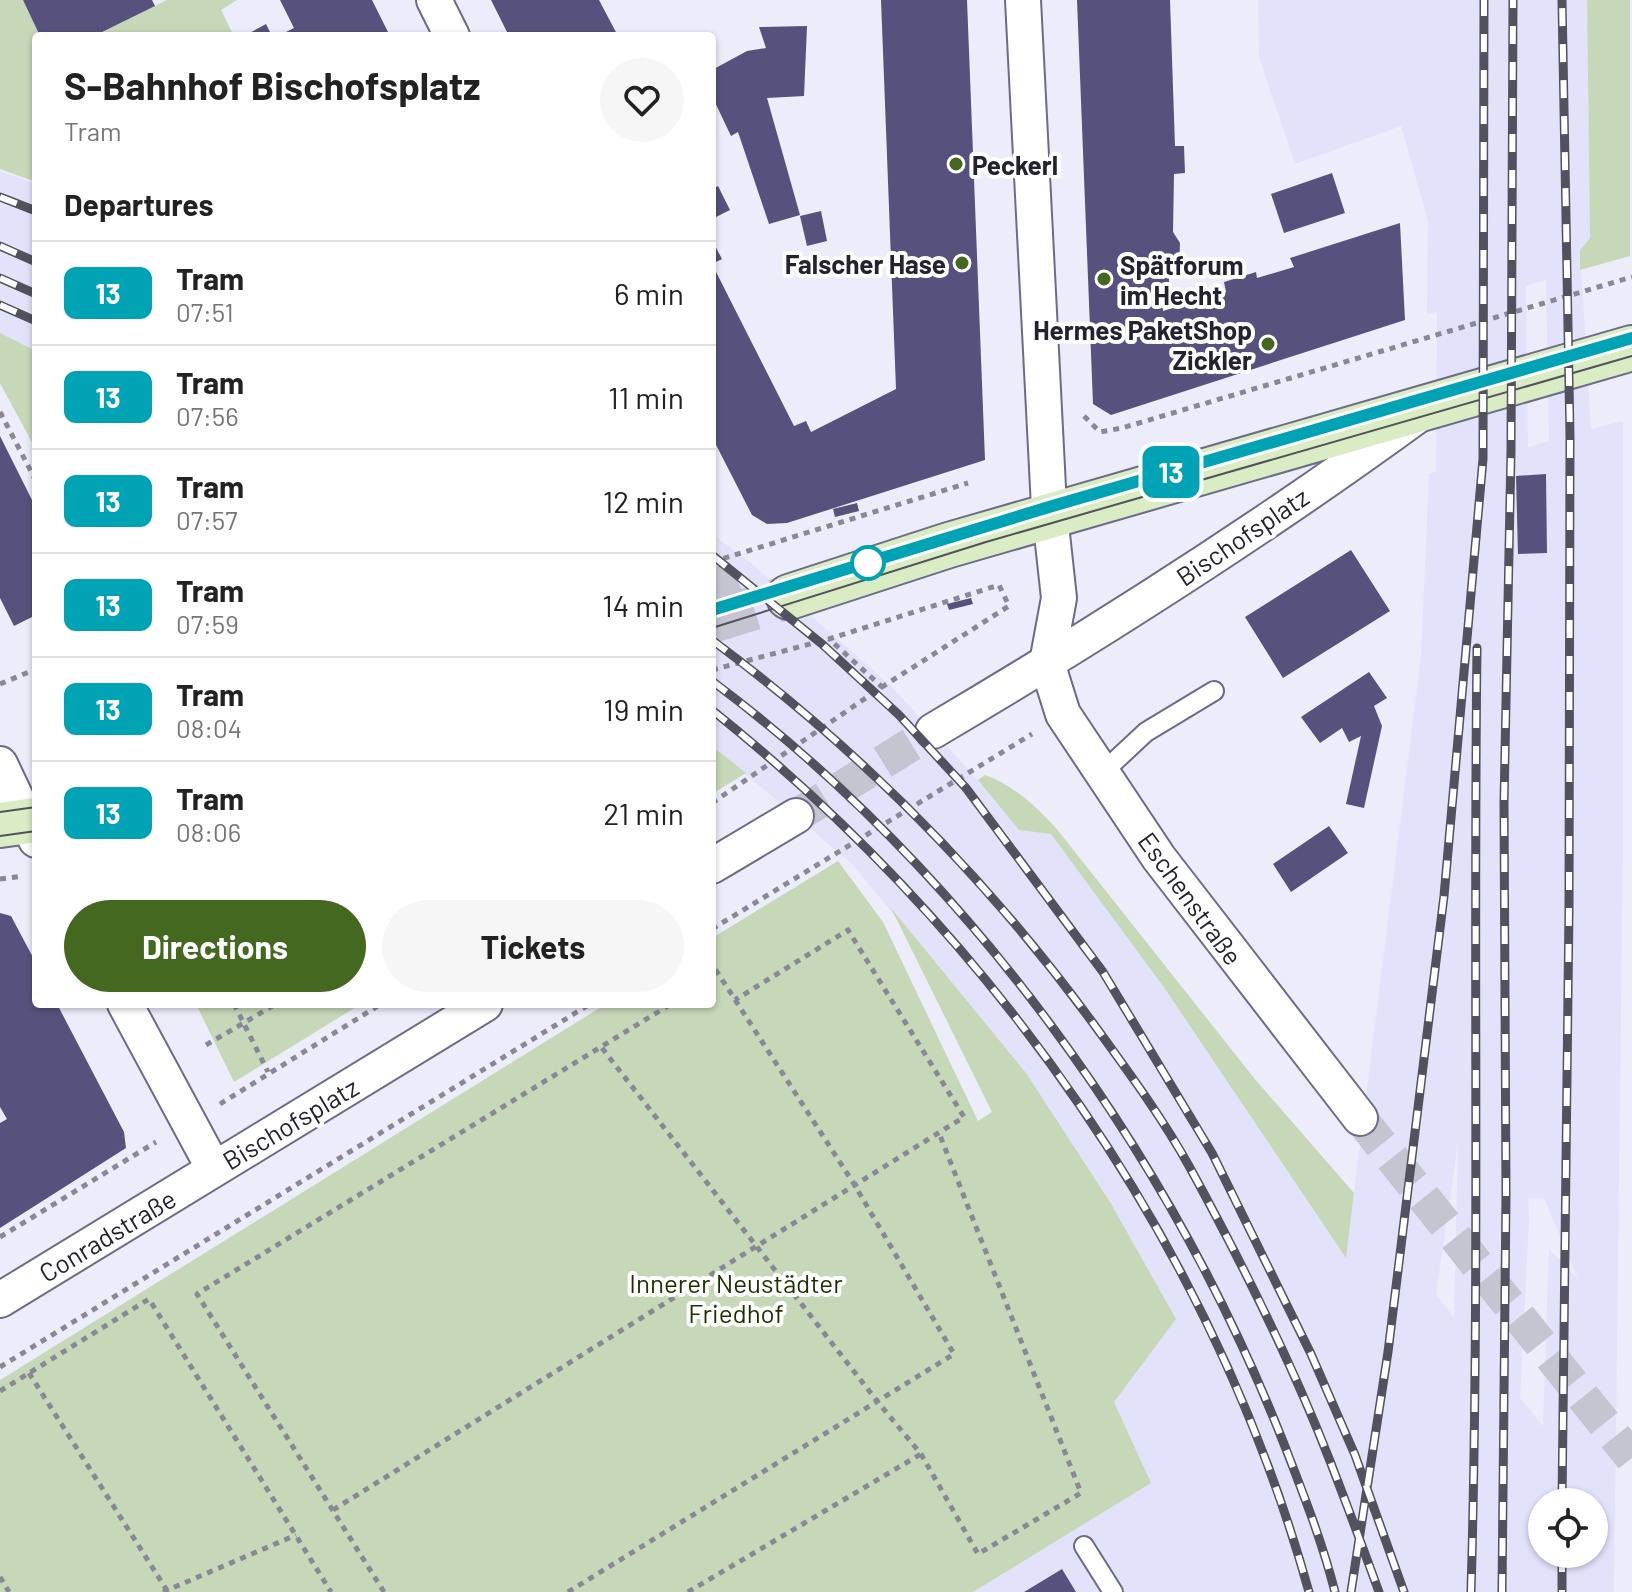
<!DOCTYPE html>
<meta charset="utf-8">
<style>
body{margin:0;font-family:Barlow,sans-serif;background:#f6f6f6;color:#222;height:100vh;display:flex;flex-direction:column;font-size:30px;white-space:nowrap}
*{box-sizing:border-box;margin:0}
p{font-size:26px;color:#767676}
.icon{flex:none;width:44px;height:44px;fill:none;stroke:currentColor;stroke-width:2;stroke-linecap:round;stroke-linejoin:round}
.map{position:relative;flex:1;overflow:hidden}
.sheet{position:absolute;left:32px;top:32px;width:684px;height:976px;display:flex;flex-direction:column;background:#fff;border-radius:8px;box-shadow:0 2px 6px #0004}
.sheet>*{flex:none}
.badge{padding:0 16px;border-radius:12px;font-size:28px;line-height:52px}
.controls{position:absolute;left:1528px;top:1488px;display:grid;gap:16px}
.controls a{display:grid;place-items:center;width:80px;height:80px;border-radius:50%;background:#fff;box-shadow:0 2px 6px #0004;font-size:40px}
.map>.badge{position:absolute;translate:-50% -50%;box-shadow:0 0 0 4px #fff}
h2{padding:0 32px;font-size:30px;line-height:72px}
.round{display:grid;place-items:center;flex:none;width:84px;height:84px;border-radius:42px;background:#f6f6f6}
.head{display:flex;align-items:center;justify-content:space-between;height:136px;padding:0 32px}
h1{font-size:38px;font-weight:700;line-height:60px}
.action{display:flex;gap:16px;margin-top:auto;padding:16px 32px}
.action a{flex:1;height:92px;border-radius:48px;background:#456820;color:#fff;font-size:32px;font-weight:700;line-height:92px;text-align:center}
.action a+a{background:#f6f6f6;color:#222}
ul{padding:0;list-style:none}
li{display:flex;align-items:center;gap:24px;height:104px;padding:0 32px;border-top:2px solid #e0e0e0}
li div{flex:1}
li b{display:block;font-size:30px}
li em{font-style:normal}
li .badge{min-width:88px;font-weight:700;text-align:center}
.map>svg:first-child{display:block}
</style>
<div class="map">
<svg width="1632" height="1592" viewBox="0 0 1632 1592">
<rect width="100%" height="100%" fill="#edecfa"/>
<!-- built -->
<path fill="#e3e2fb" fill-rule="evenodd" d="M 1258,0 L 1587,0 L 1590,238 L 1580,250 L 1591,429 L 1623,421 L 1623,848 L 1614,1592 L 973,1592 L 1150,1483 L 1114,1402 L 1026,1073 L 851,863 L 712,746 L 712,534 L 752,564 L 889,684 L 978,780 L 1019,830 L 1051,834 L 1165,989 L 1346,1257 L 1421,657 L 1429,474 L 1436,471 L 1437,312 L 1427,314 L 1428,221 L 1401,126 L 1295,164 L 1259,57 ZM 1546,280 L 1549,441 L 1528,447 L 1526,286 ZM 1458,1144 L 1454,1315 L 1453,1316 L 1436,1294 ZM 1528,1198 L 1544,1198 L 1578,1279 L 1549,1249 L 1543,1426 L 1520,1398 L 1529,1220 ZM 1542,1502 L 1594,1502 L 1594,1554 L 1542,1554 Z
M 0,171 L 36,184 L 36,351 L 0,333 Z"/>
<!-- green -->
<path fill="#c6d8b8" d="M 0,0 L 23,0 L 40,36 L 36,36 L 36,182 L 0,169 Z
M 167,0 L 237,0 L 221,10 L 234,36 L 94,36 Z
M 1587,0 L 1630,0 L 1630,256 L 1580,270 L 1580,250 L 1590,238 Z
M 0,333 L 36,351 L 36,450 L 0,383 Z
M 712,746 L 746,773 L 712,794 Z
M 985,775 C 1015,786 1034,805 1056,828 L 1254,1078 L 1354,1193 L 1346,1258 L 1165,989 L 1051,834 L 1019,830 L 978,780 Z
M 838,861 L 883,922 L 978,1121 L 992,1112 L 891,908 L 1026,1073 L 1110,1202 L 1176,1319 L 1114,1402 L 1151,1483 L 973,1592 L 0,1592 L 0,1380 L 606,1004 L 712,1004 L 712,938 Z
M 196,1004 L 361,1004 L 234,1082 Z"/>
<!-- building -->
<path fill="#56527d" d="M 23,0 L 152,0 L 155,6 L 94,36 L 40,36 Z
M 280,0 L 372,0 L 390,36 L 278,36 L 294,28 Z
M 491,0 L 599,0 L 618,36 L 509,36 Z
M 881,0 L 967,0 L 985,460 L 787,523 L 767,524 L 752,515 L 712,437 L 712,240 L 722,259 L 712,264 L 794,426 L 806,421 L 811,432 L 896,389 Z
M 1077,0 L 1170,0 L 1175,146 L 1184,146 L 1185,173 L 1174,174 L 1173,232 L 1180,243 L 1179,269 L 1169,270 L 1169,288 L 1162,297 L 1163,311 L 1226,292 L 1224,282 L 1256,272 L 1257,278 L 1294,267 L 1290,258 L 1400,223 L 1405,320 L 1111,415 L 1093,404 Z
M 266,24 L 272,36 L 244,36 Z
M 807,26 L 804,96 L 767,98 L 800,215 L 769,224 L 738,132 L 731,136 L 712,96 L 712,70 L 747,51 L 766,48 L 759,27 Z
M 1332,173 L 1345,213 L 1284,233 L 1271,194 Z
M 718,186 L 730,210 L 712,219 L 712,189 Z
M 821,211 L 827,241 L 807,246 L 800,216 Z
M 0,436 L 36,508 L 36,615 L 14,626 L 0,598 Z
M 1546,474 L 1547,553 L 1518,554 L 1516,476 Z
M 857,503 L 859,511 L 835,517 L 833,509 Z
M 1351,550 L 1390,611 L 1283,678 L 1245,617 Z
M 971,598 L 973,604 L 949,610 L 947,604 Z
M 1369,672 L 1387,698 L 1374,706 L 1382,726 L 1364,808 L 1346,804 L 1361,736 L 1349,742 L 1342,728 L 1320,743 L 1301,717 Z
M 1329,826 L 1348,853 L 1291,892 L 1273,864 Z
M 0,913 L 11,916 L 36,963 L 36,1004 L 57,1004 L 124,1132 L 126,1148 L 0,1228 L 0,1123 L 7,1119 L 0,1107 Z
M 1062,1569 L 1076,1592 L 1024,1592 Z"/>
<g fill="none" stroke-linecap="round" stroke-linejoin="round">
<!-- street-tunnel -->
<path stroke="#c5c4d1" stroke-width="34" stroke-dasharray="34 17" stroke-linecap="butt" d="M 712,569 L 735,613
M 796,816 L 933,731
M 1360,1118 L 1632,1458"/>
<!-- secondary-tunnel -->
<path stroke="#c5c4d1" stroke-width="44" stroke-dasharray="44 22" stroke-linecap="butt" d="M 712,621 L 789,597"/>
<!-- lane casing -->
<g stroke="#6c6b88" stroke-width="22">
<path id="lane" d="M 1102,773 L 1146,732 L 1214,691
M 1084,1546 L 1113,1592"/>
</g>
<!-- street casing -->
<g stroke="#6c6b88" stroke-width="38">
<path id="street" d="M 434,0 L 452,36
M 1023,0 L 1049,507 L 1059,598 L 1047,663 L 1063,714 L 1159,858 L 1360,1118
M 933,731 C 1099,633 1262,529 1417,416
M 0,764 L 36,840
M 712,866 L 796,816
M 125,1004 L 214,1169
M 0,1300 L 485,1004"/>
</g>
<!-- secondary casing -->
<g stroke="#6c6b88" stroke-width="48">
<path id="secondary" d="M 789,597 L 949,545 L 1632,348
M 0,825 L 36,820"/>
</g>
<!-- path -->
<path stroke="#898896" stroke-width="5" stroke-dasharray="6 6" stroke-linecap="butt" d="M 0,412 L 36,481
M 1084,416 L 1100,432 L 1122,428 L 1632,277
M 712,562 L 968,483
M 712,670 L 829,639 L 999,585 L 1009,606 L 882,687
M 0,684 L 36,669
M 712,803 L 882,687 L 829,639
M 0,879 L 23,876
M 712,929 L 1032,734
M 234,1004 L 268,1072
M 206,1045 L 276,1004
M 602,1048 L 877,1401 L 921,1454 L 978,1554 L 1081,1493 L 939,1133
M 220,1104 L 381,1004
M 0,1237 L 156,1142
M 0,1367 L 590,1004
M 29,1373 L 168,1592
M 0,1391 L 149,1299 L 331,1592
M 333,1510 L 964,1117 L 848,930 L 735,1000
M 0,1577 L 9,1592
M 163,1592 L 296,1535
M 384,1592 L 197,1294 L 671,1004
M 568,1592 L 954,1354 L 854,1184 L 712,964
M 688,1592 L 921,1454"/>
<!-- lane -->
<use href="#lane" stroke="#fff" stroke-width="18"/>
<!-- street -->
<use href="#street" stroke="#fff" stroke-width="34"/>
<!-- secondary -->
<use href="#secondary" stroke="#d9ecc3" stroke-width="44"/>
<!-- tram -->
<path stroke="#52515e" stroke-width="2" d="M 712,610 L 1049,507 L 1632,338
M 712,628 L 986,542 L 1632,356
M 0,812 L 36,807
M 0,836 L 36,831"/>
<!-- rail casing -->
<g stroke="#52515e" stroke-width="9">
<path id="rail" d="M 0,197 L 36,211
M 0,246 L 36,262
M 0,278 L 36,294
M 0,305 L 36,321
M 712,555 L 822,644 L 899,715 L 966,788 L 1103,972 L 1212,1153 L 1311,1354 L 1355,1455 L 1404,1592
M 712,640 C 860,750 990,881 1098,1030 C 1130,1074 1163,1119 1189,1166 C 1241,1261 1291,1361 1330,1461 C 1347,1505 1363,1548 1379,1592
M 712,681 C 965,870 1169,1151 1284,1444 C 1303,1493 1322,1541 1335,1592
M 712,710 C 993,935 1212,1244 1309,1592
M 1562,1502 L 1569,908 L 1570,436 L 1562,0
M 1562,1554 L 1562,1592
M 1351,1592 L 1388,1352 L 1444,896 L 1479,504 L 1483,459 L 1484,0
M 1471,1592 C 1480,1277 1473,962 1477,648
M 1502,1592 L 1506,1195 L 1504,803 L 1511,451 L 1513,0"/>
</g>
<!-- rail -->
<use href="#rail" stroke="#fff" stroke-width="6" stroke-dasharray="18" stroke-linecap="butt"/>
</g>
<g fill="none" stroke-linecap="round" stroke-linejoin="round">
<!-- line casing -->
<g stroke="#fff" stroke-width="18">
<path id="line" d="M 712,610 L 1049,507 L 1632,338"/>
</g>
<!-- line -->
<use href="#line" stroke="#00a3b4" stroke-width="12"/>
</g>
<!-- markers -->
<g fill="#456820" stroke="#fff" stroke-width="3">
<circle cx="956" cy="164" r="8"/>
<circle cx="962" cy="263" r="8"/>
<circle cx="1104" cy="279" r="8"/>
<circle cx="1268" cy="344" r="8"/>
</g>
<circle fill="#fff" stroke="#00a3b4" stroke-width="4" cx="868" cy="563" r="16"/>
<g text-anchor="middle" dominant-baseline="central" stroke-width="8" stroke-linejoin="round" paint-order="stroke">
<!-- poi labels -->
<g font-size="26" font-weight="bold" fill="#23222f" stroke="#fff" text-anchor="start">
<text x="972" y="164">Peckerl</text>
<text x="946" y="263" text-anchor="end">Falscher Hase</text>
<text x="1120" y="264">Spätforum<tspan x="1120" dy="30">im Hecht</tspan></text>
<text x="1252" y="329" text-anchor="end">Hermes PaketShop<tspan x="1252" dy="30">Zickler</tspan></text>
</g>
<!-- street labels -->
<g font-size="26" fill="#23222f" stroke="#fff">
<text transform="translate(1242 536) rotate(-34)">Bischofsplatz</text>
<text transform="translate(1191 898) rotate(54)">Eschenstraße</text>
<text transform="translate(290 1123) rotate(-31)">Bischofsplatz</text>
<text transform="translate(107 1235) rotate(-31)">Conradstraße</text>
</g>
<!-- park labels -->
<g font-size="26" fill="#1a3100" stroke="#fff">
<text x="736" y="1282">Innerer Neustädter<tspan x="736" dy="30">Friedhof</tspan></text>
</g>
</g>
</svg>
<div class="controls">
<a><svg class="icon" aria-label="locate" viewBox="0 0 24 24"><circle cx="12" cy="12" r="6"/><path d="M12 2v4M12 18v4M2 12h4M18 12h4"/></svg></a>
</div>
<b class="badge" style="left:1171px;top:472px;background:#00a3b4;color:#fff">13</b>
<section class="sheet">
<div class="head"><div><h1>S-Bahnhof Bischofsplatz</h1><p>Tram</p></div><a class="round"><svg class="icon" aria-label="heart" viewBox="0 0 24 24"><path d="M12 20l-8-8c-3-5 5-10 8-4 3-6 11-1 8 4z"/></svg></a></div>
<h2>Departures</h2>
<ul>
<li><span class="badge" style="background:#00a3b4;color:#fff">13</span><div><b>Tram</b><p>07:51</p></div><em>6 min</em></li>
<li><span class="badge" style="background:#00a3b4;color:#fff">13</span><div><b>Tram</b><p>07:56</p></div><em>11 min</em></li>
<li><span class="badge" style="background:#00a3b4;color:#fff">13</span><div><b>Tram</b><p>07:57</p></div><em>12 min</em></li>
<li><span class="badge" style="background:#00a3b4;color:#fff">13</span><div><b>Tram</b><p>07:59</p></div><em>14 min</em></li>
<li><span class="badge" style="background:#00a3b4;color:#fff">13</span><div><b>Tram</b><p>08:04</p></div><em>19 min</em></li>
<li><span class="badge" style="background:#00a3b4;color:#fff">13</span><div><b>Tram</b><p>08:06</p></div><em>21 min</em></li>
</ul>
<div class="action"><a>Directions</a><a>Tickets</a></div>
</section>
</div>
